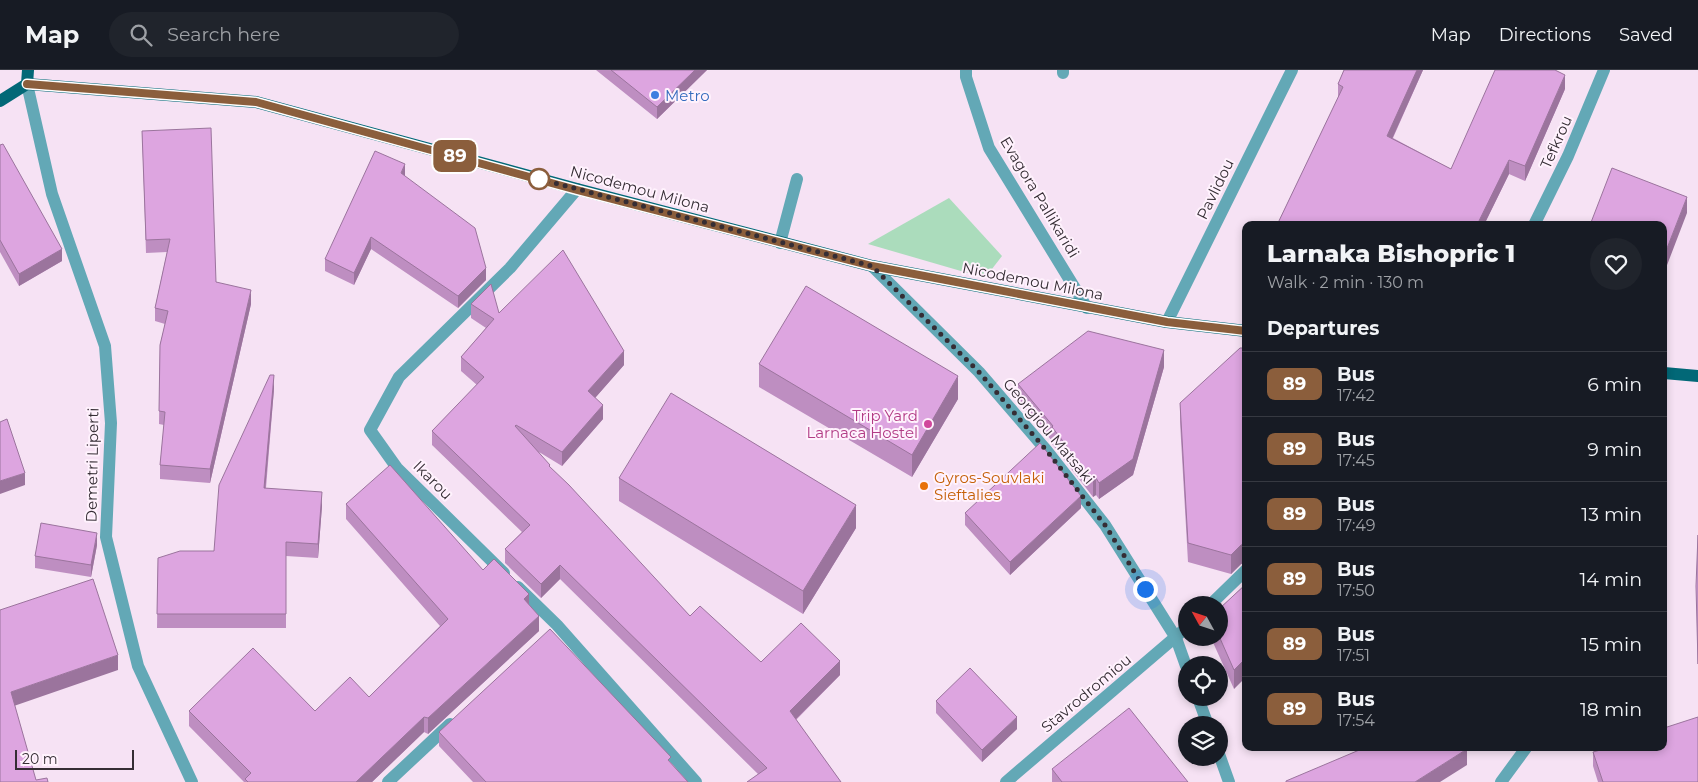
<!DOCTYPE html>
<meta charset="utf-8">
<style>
body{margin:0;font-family:Montserrat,sans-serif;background:#20242c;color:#f1f3f6;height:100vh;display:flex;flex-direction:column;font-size:19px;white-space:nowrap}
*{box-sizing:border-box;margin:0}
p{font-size:16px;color:#9ea1a6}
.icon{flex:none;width:28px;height:28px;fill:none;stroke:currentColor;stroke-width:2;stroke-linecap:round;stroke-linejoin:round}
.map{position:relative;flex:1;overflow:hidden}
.drawer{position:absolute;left:1242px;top:151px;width:425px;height:530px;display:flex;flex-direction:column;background:#171b24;border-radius:10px;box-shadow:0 2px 8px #0003}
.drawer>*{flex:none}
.badge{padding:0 10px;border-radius:8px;font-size:18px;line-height:32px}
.needle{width:32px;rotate:310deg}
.tools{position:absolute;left:1178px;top:526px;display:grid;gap:10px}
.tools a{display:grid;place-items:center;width:50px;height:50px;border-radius:50%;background:#171b24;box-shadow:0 2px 8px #0003;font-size:25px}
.scale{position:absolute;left:15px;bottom:12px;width:119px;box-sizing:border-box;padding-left:5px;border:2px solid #352d34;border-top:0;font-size:14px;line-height:18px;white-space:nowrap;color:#352d34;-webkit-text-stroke:4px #fff2fd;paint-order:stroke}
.you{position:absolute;width:25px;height:25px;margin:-12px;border:4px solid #fff;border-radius:50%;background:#1a73e8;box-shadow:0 0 0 8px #1a73e833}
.map>.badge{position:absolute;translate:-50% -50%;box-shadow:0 0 0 2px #fff}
h2{padding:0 25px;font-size:19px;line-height:45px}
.round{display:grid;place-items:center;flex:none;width:52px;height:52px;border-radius:26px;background:#20242c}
.headline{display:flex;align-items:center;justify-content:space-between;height:85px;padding:0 25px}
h1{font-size:24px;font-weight:800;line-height:38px}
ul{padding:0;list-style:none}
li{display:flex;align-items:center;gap:15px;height:65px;padding:0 25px;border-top:1px solid #363941}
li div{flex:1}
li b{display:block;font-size:19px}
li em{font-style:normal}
li .badge{min-width:55px;font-weight:700;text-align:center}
header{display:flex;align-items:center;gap:30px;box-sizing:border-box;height:70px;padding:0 25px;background:#171b24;border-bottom:1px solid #363941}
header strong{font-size:24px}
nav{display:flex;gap:28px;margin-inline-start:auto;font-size:18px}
.search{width:350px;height:45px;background:#20242c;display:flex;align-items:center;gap:12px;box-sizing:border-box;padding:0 18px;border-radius:28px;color:#9ea1a6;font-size:19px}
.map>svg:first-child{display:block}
</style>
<header>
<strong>Map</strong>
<div class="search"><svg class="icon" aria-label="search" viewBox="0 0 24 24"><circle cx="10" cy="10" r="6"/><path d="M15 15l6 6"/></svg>Search here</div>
<nav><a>Map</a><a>Directions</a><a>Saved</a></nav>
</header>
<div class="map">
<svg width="1698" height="712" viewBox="0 0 1698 712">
<rect width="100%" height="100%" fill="#f6e2f4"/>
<!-- green -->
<path fill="#abdcbc" d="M 949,128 L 1002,186 L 985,208 L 868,174 Z"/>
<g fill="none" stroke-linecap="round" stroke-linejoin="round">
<!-- minor -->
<path stroke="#63a8b6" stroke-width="12" d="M 966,0 L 966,7 L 989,78 L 1087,238
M 1063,3 L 1063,0
M 27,14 L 52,124 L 105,276 L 111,353 L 106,467 L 138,596 L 192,712
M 1534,155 L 1568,86 L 1604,0
M 780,173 L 797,109
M 872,196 L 979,302 L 1047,381 L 1105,455 L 1176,568 L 1186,596
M 1167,252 L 1292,0
M 504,503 L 397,398 L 370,360 L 399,307 L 510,198 L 577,119
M 518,517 L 557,555 L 696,712
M 1210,535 L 1246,500
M 1198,628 L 1208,655
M 1219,684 L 1229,712
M 388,712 L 450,654
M 1006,712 L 1186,558
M 1501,712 L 1526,678"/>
<!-- major -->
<path stroke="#026877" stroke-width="12" d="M 27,14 L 256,32 L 577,119 L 872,196 L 1167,252 L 1246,261
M 0,31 L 27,14 L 28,0
M 1664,303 L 1698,306"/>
</g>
<!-- wall -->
<path fill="#be8ec1" d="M 596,0 L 707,0 L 657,49 Z
M 1344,0 L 1423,0 L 1393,68 L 1451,99 L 1565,19 L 1525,111 L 1509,104 L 1484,155 L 1277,155 L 1338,28 L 1338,14 Z
M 142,61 L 216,212 L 251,234 L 210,413 L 160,409 L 160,395 L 164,355 L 159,354 L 160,275 L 165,254 L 155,251 L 155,238 L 167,182 L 146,183 Z
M 0,75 L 62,191 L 19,216 L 0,182 Z
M 405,106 L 486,210 L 458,238 L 371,179 L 354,215 L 325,201 L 325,189 Z
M 471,234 L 499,243 L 624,295 L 595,328 L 603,349 L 562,396 L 539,382 L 550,398 L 690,546 L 761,592 L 840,605 L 796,650 L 841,712 L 758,704 L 560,509 L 541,528 L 505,493 L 505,479 L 522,462 L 432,375 L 432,361 L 477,315 L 461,301 L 461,287 L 486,258 L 471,248 Z
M 1246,278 L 1246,492 L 1241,494 L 1231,504 L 1188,492 L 1180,352 L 1180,333 Z
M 759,294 L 958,329 L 912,407 L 759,317 Z
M 1164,297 L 1133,405 L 1099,429 L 1096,425 L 1093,427 L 1052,374 L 1052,371 L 1018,330 L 1018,314 Z
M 274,319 L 266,418 L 322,436 L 318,488 L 286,486 L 286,558 L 157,558 L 158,488 L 214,481 Z
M 619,408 L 856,458 L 803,544 L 619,431 Z
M 346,434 L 483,500 L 529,535 L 539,561 L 428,664 L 424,662 L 372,712 L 244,712 L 189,656 L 189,641 L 315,641 L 369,627 L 440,556 L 346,449 Z
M 1081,438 L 1010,505 L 965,455 L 965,443 Z
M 97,475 L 91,507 L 35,498 L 35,486 Z
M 1246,514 L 1234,619 L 1211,568 L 1219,568 L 1219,539 Z
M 936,631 L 1017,659 L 982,692 L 936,643 Z
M 439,662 L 671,693 L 688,712 L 473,712 L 439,676 Z
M 1593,682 L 1698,712 L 1598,712 L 1593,696 Z
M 1052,699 L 1188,712 L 1052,712 Z"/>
<!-- shaded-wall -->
<path fill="#9b749d" d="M 695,0 L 707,0 L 657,49 L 657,37 Z
M 1417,0 L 1423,0 L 1387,80 L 1387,66 Z
M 1565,5 L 1565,19 L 1525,111 L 1525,96 Z
M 1509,90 L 1509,104 L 1484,155 L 1477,155 Z
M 405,94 L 405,107 L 401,103 Z
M 1687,127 L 1687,143 L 1664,203 L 1664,186 Z
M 371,167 L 371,179 L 354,215 L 354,203 Z
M 62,179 L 62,191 L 19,216 L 19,204 Z
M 486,198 L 486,210 L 458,238 L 458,226 Z
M 251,220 L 251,234 L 210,413 L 210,399 Z
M 1164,280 L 1164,297 L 1133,405 L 1099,429 L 1099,413 Z
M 624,281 L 624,295 L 588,336 L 588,321 Z
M 274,305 L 274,319 L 264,432 L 264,418 Z
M 958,306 L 958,329 L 912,407 L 912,385 Z
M 603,335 L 603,349 L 562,396 L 562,382 Z
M 25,403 L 25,415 L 0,424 L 0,411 Z
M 1096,408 L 1096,425 L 1093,427 L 1093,410 Z
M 322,422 L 322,436 L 318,488 L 318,474 Z
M 1081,426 L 1081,438 L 1010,505 L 1010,492 Z
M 856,435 L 856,458 L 803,544 L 803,521 Z
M 97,463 L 97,475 L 91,507 L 91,495 Z
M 1246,474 L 1246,492 L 1241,494 L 1231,504 L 1231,485 L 1241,475 Z
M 560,495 L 560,509 L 541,528 L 541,514 Z
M 529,524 L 529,539 L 524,529 Z
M 539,546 L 539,561 L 428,664 L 428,648 Z
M 118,585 L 118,600 L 11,637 L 11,622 Z
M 1246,588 L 1246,607 L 1234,619 L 1234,600 Z
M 840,591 L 840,605 L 790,655 L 790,641 Z
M 424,647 L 424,662 L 372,712 L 356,712 Z
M 1017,647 L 1017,659 L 982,692 L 982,680 Z
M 1467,679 L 1467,695 L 1440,712 L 1415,712 Z"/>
<!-- building -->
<path fill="#dda5e0" stroke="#9b749d" d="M 611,0 L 695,0 L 657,37 Z
M 1344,0 L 1417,0 L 1387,66 L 1451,99 L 1495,0 L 1555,0 L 1565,5 L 1525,96 L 1509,90 L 1477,155 L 1277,155 L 1343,17 L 1338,14 Z
M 211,58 L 216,212 L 251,220 L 210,399 L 160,395 L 165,342 L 159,341 L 160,275 L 168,241 L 155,238 L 170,169 L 146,170 L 142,61 Z
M 3,74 L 62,179 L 19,204 L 0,170 L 0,75 Z
M 375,81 L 405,94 L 401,103 L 475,158 L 486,198 L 458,226 L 371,167 L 354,203 L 325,189 Z
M 1612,98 L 1687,127 L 1664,186 L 1664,155 L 1590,155 Z
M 563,180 L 624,281 L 588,321 L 603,335 L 562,382 L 516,355 L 515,356 L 550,395 L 549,396 L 569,415 L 690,546 L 700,536 L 761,592 L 801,553 L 840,591 L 790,641 L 841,712 L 747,712 L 767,698 L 560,495 L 541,514 L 505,479 L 530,455 L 432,361 L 484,307 L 461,287 L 494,249 L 471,234 L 491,214 L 499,243 Z
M 806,216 L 958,306 L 912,385 L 759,294 Z
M 1088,261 L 1164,280 L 1133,389 L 1099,413 L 1096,408 L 1093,410 L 1052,357 L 1053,356 L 1018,314 Z
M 1240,278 L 1246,278 L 1246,474 L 1241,475 L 1231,485 L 1188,473 L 1180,333 Z
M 270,305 L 274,305 L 264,418 L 322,422 L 318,474 L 286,472 L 286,544 L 157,544 L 158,488 L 180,481 L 214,481 L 219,415 Z
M 671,323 L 856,435 L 803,521 L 619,408 Z
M 7,349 L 25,403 L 0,411 L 0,352 Z
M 1040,373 L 1081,426 L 1010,492 L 965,443 Z
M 390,395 L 483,500 L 494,489 L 529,524 L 524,529 L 539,546 L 428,648 L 424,647 L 356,712 L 248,712 L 245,709 L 251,703 L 189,641 L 253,578 L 315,641 L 350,607 L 369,627 L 448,549 L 346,434 Z
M 41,453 L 97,463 L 91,495 L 35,486 Z
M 1698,465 L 1698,594 L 1696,516 Z
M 93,509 L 118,585 L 11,622 L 36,710 L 47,708 L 48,712 L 0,712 L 0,540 Z
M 1246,514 L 1246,588 L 1234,600 L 1219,566 L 1219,539 Z
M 550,559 L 671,687 L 668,690 L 688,712 L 486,712 L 439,662 Z
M 970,598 L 1017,647 L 982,680 L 936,631 Z
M 1129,638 L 1188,712 L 1062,712 L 1052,699 Z
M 1698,647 L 1698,712 L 1603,712 L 1593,682 L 1608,678 L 1664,678 L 1664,658 Z
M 1364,678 L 1466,678 L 1467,679 L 1415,712 L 1286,712 L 1286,711 Z"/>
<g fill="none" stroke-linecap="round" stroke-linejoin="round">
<!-- line casing -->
<g stroke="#fff" stroke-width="11">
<path id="line" d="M 27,14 L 256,32 L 577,120 L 872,196 L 1167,252 L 1246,261"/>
</g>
<!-- line -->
<use href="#line" stroke="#8b5e3c" stroke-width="8"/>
<!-- walk -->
<path stroke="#352d34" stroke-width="5" stroke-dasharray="0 9" d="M 539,109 L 872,196 L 979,302 L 1047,381 L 1105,455 L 1145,519"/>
</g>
<!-- markers -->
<circle fill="#3f7fe0" stroke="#fff2fd" stroke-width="2" cx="655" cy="25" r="5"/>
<circle fill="#fff" stroke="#8b5e3c" stroke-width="2.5" cx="539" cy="109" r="10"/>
<circle fill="#d1479c" stroke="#fff2fd" stroke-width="2" cx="928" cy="354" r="5"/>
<circle fill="#e8710a" stroke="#fff2fd" stroke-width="2" cx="924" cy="416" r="5"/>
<g text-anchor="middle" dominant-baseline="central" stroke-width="4" stroke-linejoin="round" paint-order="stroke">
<!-- shop labels -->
<g font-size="15" fill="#366cbe" stroke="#fff2fd" text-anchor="start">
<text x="665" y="25">Metro</text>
</g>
<!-- street labels -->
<g font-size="15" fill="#352d34" stroke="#fff2fd">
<text transform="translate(1556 72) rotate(-66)">Tefkrou</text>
<text transform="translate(640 119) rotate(15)">Nicodemou Milona</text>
<text transform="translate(1215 119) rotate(-64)">Pavlidou</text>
<text transform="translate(1040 127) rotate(59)">Evagora Pallikaridi</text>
<text transform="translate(1033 211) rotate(11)">Nicodemou Milona</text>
<text transform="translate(1049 361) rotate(50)">Georgiou Matsaki</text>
<text transform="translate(92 395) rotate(-89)">Demetri Liperti</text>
<text transform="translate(433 410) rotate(45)">Ikarou</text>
<text transform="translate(1086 623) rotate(-40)">Stavrodromiou</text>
</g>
<!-- hotel labels -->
<g font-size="15" fill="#b23c85" stroke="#fff2fd" text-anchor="end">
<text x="918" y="345">Trip Yard<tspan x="918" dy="17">Larnaca Hostel</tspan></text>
</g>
<!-- food labels -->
<g font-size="15" fill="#c56008" stroke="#fff2fd" text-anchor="start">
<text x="934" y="407">Gyros-Souvlaki<tspan x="934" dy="17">Sieftalies</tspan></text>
</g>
</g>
</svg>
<div class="tools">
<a><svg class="needle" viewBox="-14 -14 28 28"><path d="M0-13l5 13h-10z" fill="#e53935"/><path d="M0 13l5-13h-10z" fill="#9ea1a6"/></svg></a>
<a><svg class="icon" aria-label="locate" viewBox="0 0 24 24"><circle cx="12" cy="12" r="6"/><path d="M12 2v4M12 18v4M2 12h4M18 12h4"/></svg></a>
<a><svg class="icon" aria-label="layers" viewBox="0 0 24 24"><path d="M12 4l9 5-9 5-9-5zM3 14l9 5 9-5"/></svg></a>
</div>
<div class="scale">20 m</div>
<div class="you" style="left:1145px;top:519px"></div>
<b class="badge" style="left:455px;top:86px;background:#8b5e3c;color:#fff">89</b>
<section class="drawer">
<div class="headline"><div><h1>Larnaka Bishopric 1</h1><p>Walk · 2 min · 130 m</p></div><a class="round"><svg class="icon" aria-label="heart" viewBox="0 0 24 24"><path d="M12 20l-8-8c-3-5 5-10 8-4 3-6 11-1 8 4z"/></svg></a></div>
<h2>Departures</h2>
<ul>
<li><span class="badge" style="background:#8b5e3c;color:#fff">89</span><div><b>Bus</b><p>17:42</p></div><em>6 min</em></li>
<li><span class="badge" style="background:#8b5e3c;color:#fff">89</span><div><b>Bus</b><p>17:45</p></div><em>9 min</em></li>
<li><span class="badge" style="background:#8b5e3c;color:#fff">89</span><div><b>Bus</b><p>17:49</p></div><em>13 min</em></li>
<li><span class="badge" style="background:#8b5e3c;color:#fff">89</span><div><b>Bus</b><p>17:50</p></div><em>14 min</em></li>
<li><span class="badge" style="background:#8b5e3c;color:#fff">89</span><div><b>Bus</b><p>17:51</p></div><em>15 min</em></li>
<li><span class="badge" style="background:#8b5e3c;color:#fff">89</span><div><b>Bus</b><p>17:54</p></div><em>18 min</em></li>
</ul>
</section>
</div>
